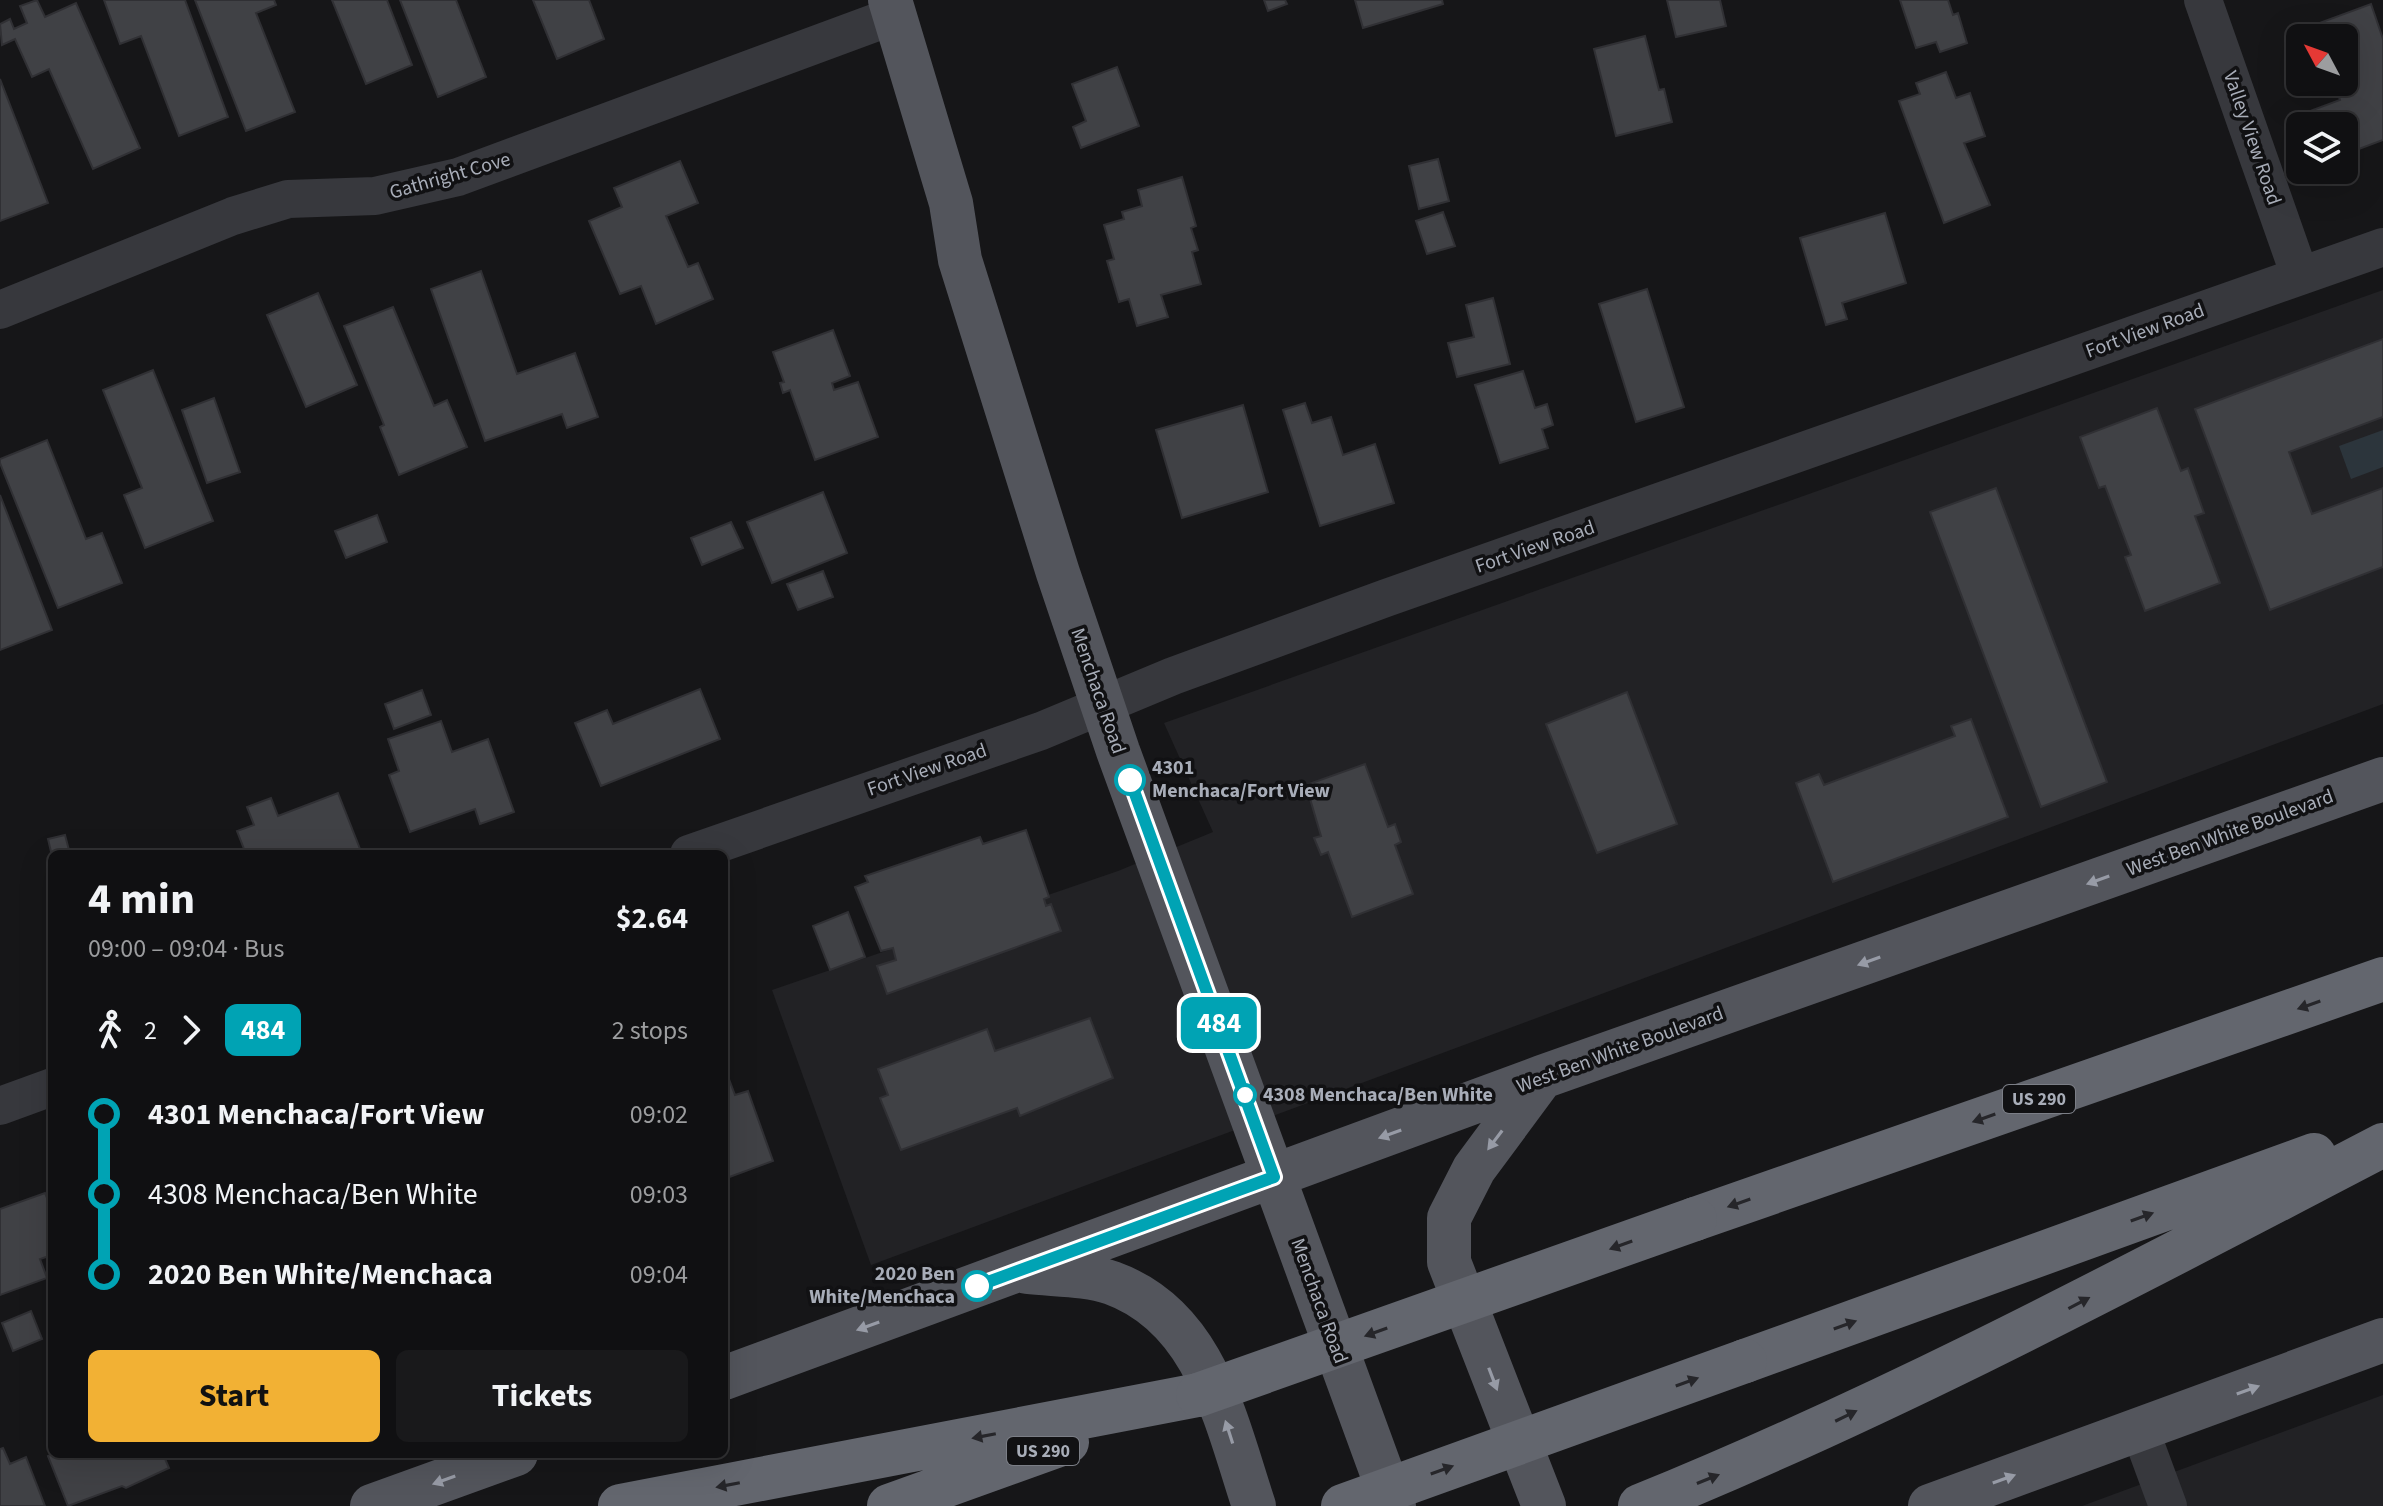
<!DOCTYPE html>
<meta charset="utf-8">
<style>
body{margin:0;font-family:"Source Sans 3",sans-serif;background:#19191b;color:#f1f3f6;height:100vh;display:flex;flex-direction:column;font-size:30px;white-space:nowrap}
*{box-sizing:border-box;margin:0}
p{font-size:26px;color:#9c9d9f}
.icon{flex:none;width:44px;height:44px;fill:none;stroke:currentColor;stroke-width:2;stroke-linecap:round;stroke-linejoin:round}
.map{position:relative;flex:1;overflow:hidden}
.details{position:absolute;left:48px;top:850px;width:680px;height:608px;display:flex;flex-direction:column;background:#101012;border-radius:12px;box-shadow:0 8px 32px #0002,0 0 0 2px #303032}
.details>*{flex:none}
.badge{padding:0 16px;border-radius:12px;font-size:28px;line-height:52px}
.needle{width:52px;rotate:311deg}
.controls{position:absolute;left:2286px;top:24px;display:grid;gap:16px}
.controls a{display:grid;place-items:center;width:72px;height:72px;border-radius:12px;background:#101012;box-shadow:0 8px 32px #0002,0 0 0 2px #303032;font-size:40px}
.map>.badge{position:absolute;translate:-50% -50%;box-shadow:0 0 0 4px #fff}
.legs{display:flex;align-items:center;gap:12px;height:88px;padding:0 40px;font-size:26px}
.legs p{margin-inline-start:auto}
.overview{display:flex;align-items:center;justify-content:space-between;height:136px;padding:0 40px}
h1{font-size:44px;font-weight:700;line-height:60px}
.cta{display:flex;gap:16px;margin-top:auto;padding:16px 40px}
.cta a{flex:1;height:92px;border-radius:12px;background:#f2b134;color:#111;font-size:32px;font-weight:700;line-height:92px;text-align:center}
.cta a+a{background:#19191b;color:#f1f3f6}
ul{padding:0 40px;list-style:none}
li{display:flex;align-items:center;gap:28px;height:80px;font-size:30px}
li i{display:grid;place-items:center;width:12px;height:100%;margin:0 10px;background:currentColor}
li i::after{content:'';width:20px;height:20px;margin:-10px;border:6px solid;border-radius:50%;background:#101012}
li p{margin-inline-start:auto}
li:first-child i{background:linear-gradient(#0000 50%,currentColor 0)}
li:last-child i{background:linear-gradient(currentColor 50%,#0000 0)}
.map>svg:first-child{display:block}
</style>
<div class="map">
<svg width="2383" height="1506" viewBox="0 0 2383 1506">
<rect width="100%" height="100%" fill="#161618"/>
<!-- built -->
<path fill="#222225" d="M 2383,290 L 2383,704 L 871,1265 L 772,990 L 1118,871 L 1213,832 L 1164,723 Z
M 2383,1395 L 2383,1506 L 2082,1506 Z"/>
<!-- water -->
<path fill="#2c353c" d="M 2383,430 L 2383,467 L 2351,479 L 2339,446 Z"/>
<!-- building -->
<path fill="#404145" stroke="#303034" stroke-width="2" d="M 37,0 L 45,17 L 76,3 L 140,148 L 93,169 L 49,69 L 32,77 L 15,39 L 2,45 L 0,24 L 10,19 L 14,29 L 27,23 L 20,6 Z
M 104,0 L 185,0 L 228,117 L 179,136 L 141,36 L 120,44 Z
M 195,0 L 274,0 L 276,5 L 256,13 L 295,112 L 246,131 Z
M 332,0 L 387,0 L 412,65 L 366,84 Z
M 400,0 L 456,0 L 486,77 L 438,97 Z
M 533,0 L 589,0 L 604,39 L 557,59 Z
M 1264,0 L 1285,0 L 1287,4 L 1268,11 Z
M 1355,0 L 1442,0 L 1443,4 L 1363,28 Z
M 1667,0 L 1720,0 L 1726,26 L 1676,37 Z
M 1900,0 L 1948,0 L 1953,15 L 1958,13 L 1967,43 L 1940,52 L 1936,42 L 1916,48 Z
M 2371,4 L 2383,39 L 2383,140 L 2359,149 L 2355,139 L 2344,143 L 2344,126 L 2315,126 L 2310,111 L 2340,100 L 2334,82 L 2344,82 L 2344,38 L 2319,38 L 2314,25 Z
M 1645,36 L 1659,90 L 1664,89 L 1672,122 L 1616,136 L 1594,49 Z
M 1117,67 L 1139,126 L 1081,148 L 1073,127 L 1086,121 L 1072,84 Z
M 1946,72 L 1956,98 L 1970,93 L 1985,136 L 1964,143 L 1990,205 L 1944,223 L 1899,101 L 1920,94 L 1916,83 Z
M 0,79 L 48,203 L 0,221 Z
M 1438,159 L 1449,201 L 1419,209 L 1409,166 Z
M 680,161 L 698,203 L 666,216 L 688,267 L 698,263 L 713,299 L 656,324 L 641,286 L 620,294 L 589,221 L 622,207 L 614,188 Z
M 1182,177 L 1196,226 L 1191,228 L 1198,250 L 1192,252 L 1201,284 L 1161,295 L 1168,317 L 1137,326 L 1129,299 L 1119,302 L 1107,261 L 1114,259 L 1104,225 L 1124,219 L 1122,212 L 1142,206 L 1138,190 Z
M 1443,212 L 1455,246 L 1427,254 L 1416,221 Z
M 1885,213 L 1906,283 L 1842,303 L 1847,319 L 1826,325 L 1800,238 Z
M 481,271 L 517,374 L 575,353 L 598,417 L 567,428 L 562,414 L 485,441 L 431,289 Z
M 1647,289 L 1684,407 L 1636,422 L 1599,304 Z
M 318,293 L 357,385 L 306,407 L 267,315 Z
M 1493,298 L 1510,364 L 1457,377 L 1448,343 L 1474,337 L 1466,305 Z
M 393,307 L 434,406 L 447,400 L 467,447 L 399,475 L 380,427 L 384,425 L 344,326 Z
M 833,330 L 850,376 L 832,383 L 834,390 L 858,382 L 878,437 L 815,460 L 790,390 L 783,393 L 780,383 L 784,382 L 773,352 Z
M 2383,339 L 2383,417 L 2289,452 L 2312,514 L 2383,488 L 2383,567 L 2270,610 L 2195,409 Z
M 153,370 L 213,521 L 145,548 L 124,495 L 142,488 L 103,390 Z
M 1523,371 L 1535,408 L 1547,404 L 1553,425 L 1542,429 L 1548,448 L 1500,463 L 1475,385 Z
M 214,398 L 240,472 L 207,483 L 182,410 Z
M 1305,403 L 1312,423 L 1331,417 L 1343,455 L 1375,444 L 1394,503 L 1320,526 L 1283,410 Z
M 1243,405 L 1268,492 L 1182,518 L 1156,430 Z
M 2157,408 L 2181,471 L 2188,468 L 2204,513 L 2195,516 L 2220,583 L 2145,611 L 2125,557 L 2131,555 L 2105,486 L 2099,488 L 2080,437 Z
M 47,440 L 86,539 L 102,533 L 122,583 L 58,608 L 0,463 L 0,459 Z
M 1996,488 L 2107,782 L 2041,807 L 1930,512 Z
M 823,492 L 847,553 L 772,583 L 747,522 Z
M 0,495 L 52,630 L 0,650 Z
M 377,515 L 387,542 L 346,558 L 335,531 Z
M 731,522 L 743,548 L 702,565 L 691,538 Z
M 823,571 L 833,597 L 798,610 L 787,584 Z
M 700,689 L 720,739 L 601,786 L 575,723 L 607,710 L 613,724 Z
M 422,690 L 431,715 L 394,729 L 385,704 Z
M 1627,692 L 1677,824 L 1597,853 L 1546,724 Z
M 1971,719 L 2008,817 L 1833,882 L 1796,783 L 1819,774 L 1824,785 L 1955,736 L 1951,726 Z
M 441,721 L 452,752 L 488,739 L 514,812 L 480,824 L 475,809 L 410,832 L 389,775 L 399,771 L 388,739 Z
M 1365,764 L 1388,827 L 1395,824 L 1401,842 L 1395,845 L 1413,894 L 1352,917 L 1328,852 L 1321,855 L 1314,838 L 1321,836 L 1306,785 Z
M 338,793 L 362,854 L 246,854 L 237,831 L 254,825 L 247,807 L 271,798 L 278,816 Z
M 1026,830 L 1049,897 L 1044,899 L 1046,906 L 1051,904 L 1061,931 L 887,994 L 877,966 L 896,960 L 893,948 L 881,951 L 855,887 L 868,882 L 865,876 L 980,837 L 983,844 Z
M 65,835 L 70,854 L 52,856 L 48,839 Z
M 848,912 L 865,957 L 830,970 L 813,926 Z
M 1090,1018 L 1113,1078 L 1020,1116 L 1017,1108 L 901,1150 L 880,1098 L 888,1095 L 878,1069 L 987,1029 L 995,1051 Z
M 724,1066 L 735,1095 L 748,1091 L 773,1161 L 724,1179 Z
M 45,1193 L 49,1203 L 52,1202 L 52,1255 L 40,1259 L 47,1278 L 0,1295 L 0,1209 Z
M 31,1311 L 42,1339 L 13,1351 L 2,1323 Z
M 3,1448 L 10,1464 L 26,1457 L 45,1506 L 0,1506 L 0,1449 Z
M 53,1454 L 163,1454 L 169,1468 L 126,1488 L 122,1486 L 68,1506 L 48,1456 Z"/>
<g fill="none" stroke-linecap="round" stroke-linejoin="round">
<!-- minor -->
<path stroke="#37383d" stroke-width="38" d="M 2203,0 L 2300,276
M 0,310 L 233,216 L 288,199 L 375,196 L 458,177 L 896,15
M 689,854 L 1041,731 L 1173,676 L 1386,598 L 2383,247
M 0,1106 L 52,1087
M 2140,1430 L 2168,1506"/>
<!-- major -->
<path stroke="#53555c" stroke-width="44" d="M 890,0 L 951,203 L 960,260 L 1058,573 L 1118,751 L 1394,1506
M 1542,1077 L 1474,1169 L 1449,1218 L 1449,1262 L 1544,1506
M 1027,1272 C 1054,1275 1087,1274 1112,1283 C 1206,1317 1226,1422 1254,1506
M 724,1378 L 1542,1077 L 2383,779
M 372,1506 L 516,1454
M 1930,1506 L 2383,1340"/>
<!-- highway -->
<path stroke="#63666e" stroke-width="44" d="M 1695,1219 L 2383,979
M 1745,1361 L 2314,1155
M 620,1506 L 1198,1395
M 889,1506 L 1067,1442
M 1640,1506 C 1896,1402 2139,1272 2383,1145"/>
<!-- highway-bridge -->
<path stroke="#63666e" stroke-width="44" d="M 1198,1395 L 1695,1219
M 1343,1506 L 1745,1361"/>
</g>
<!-- one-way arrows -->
<defs><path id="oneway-solid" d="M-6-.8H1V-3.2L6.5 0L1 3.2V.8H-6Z" transform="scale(2)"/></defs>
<g fill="#979ba6">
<use href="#oneway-solid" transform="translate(2098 880) rotate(160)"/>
<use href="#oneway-solid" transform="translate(1869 961) rotate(160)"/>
<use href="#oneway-solid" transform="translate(1390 1134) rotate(160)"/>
<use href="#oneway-solid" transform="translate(1495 1140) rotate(127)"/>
<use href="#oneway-solid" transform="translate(868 1326) rotate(160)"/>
<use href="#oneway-solid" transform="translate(1493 1379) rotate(69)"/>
<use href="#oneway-solid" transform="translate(2248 1390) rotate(-20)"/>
<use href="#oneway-solid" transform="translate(1229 1432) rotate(-108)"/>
<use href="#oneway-solid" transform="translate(2004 1479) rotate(-20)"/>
<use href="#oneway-solid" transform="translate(444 1480) rotate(160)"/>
</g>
<g fill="#26262a">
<use href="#oneway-solid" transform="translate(2309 1005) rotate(161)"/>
<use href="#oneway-solid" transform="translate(1984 1118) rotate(161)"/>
<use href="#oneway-solid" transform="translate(1739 1203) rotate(161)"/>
<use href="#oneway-solid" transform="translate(2142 1217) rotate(-20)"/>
<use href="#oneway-solid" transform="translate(1621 1245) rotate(160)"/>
<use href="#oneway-solid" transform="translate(2079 1303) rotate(-28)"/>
<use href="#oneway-solid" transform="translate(1845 1325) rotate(-20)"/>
<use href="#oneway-solid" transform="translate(1376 1332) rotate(160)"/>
<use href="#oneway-solid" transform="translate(1687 1382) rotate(-20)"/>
<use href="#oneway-solid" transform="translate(1846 1416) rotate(-26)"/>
<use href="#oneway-solid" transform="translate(984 1436) rotate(169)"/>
<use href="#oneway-solid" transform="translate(1442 1470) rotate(-20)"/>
<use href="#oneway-solid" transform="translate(1708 1479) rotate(-22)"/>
<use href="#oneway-solid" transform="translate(728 1485) rotate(169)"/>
</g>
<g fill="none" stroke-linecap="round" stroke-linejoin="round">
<!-- line-1 casing -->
<g stroke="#fff" stroke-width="18">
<path id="line-1" d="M 977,1286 L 1274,1177 L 1130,780"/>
</g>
<!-- line-1 -->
<use href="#line-1" stroke="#00a3b4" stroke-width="12"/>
</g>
<!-- markers -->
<g fill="#fff" stroke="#00a3b4" stroke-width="4">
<circle cx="1130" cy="780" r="14"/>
<circle cx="1245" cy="1095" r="10"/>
<circle cx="977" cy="1286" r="14"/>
</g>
<g text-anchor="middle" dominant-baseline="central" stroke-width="7" stroke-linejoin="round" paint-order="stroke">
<!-- shield labels -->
<g fill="#111113" stroke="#7b7e86" stroke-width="2">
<rect x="2003" y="1085" width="72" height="28" rx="6"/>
<rect x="1007" y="1437" width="72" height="28" rx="6"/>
</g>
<g font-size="18" font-weight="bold" fill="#a8adb8">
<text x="2039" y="1099">US 290</text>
<text x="1043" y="1451">US 290</text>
</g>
<!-- street labels -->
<g font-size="20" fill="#a8adb8" stroke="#111113">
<text transform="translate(2252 138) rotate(71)">Valley View Road</text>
<text transform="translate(450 176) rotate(-16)">Gathright Cove</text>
<text transform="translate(2145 331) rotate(-20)">Fort View Road</text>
<text transform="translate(1535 547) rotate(-19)">Fort View Road</text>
<text transform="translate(1098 691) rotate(71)">Menchaca Road</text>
<text transform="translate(927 770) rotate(-19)">Fort View Road</text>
<text transform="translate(2230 833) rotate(-20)">West Ben White Boulevard</text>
<text transform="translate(1620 1050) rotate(-20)">West Ben White Boulevard</text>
<text transform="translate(1319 1301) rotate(70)">Menchaca Road</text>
</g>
<!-- stop labels -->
<g font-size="20" font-weight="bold" fill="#a8adb8" stroke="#111113" text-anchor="start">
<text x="1152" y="768">4301<tspan x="1152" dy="23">Menchaca/Fort View</tspan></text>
<text x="1263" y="1095">4308 Menchaca/Ben White</text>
<text x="955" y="1274" text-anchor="end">2020 Ben<tspan x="955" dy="23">White/Menchaca</tspan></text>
</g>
</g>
</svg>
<div class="controls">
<a><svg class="needle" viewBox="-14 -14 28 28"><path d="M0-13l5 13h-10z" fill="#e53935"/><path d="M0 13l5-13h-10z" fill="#9c9d9f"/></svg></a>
<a><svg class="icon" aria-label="layers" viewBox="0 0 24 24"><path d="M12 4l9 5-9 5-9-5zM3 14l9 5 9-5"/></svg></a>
</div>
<b class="badge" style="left:1219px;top:1023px;background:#00a3b4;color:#fff">484</b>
<section class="details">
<div class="overview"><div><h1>4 min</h1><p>09:00 – 09:04 · Bus</p></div><b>$2.64</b></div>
<div class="legs"><svg class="icon" aria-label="walk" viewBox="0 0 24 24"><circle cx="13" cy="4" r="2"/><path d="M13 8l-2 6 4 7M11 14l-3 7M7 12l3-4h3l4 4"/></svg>2<svg class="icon" aria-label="forward" viewBox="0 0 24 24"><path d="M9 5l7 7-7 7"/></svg><b class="badge" style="background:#00a3b4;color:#fff">484</b><p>2 stops</p></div>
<ul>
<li><i style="color:#00a3b4"></i><b>4301 Menchaca/Fort View</b><p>09:02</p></li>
<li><i style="color:#00a3b4"></i><span>4308 Menchaca/Ben White</span><p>09:03</p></li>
<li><i style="color:#00a3b4"></i><b>2020 Ben White/Menchaca</b><p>09:04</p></li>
</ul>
<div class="cta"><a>Start</a><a>Tickets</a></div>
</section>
</div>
